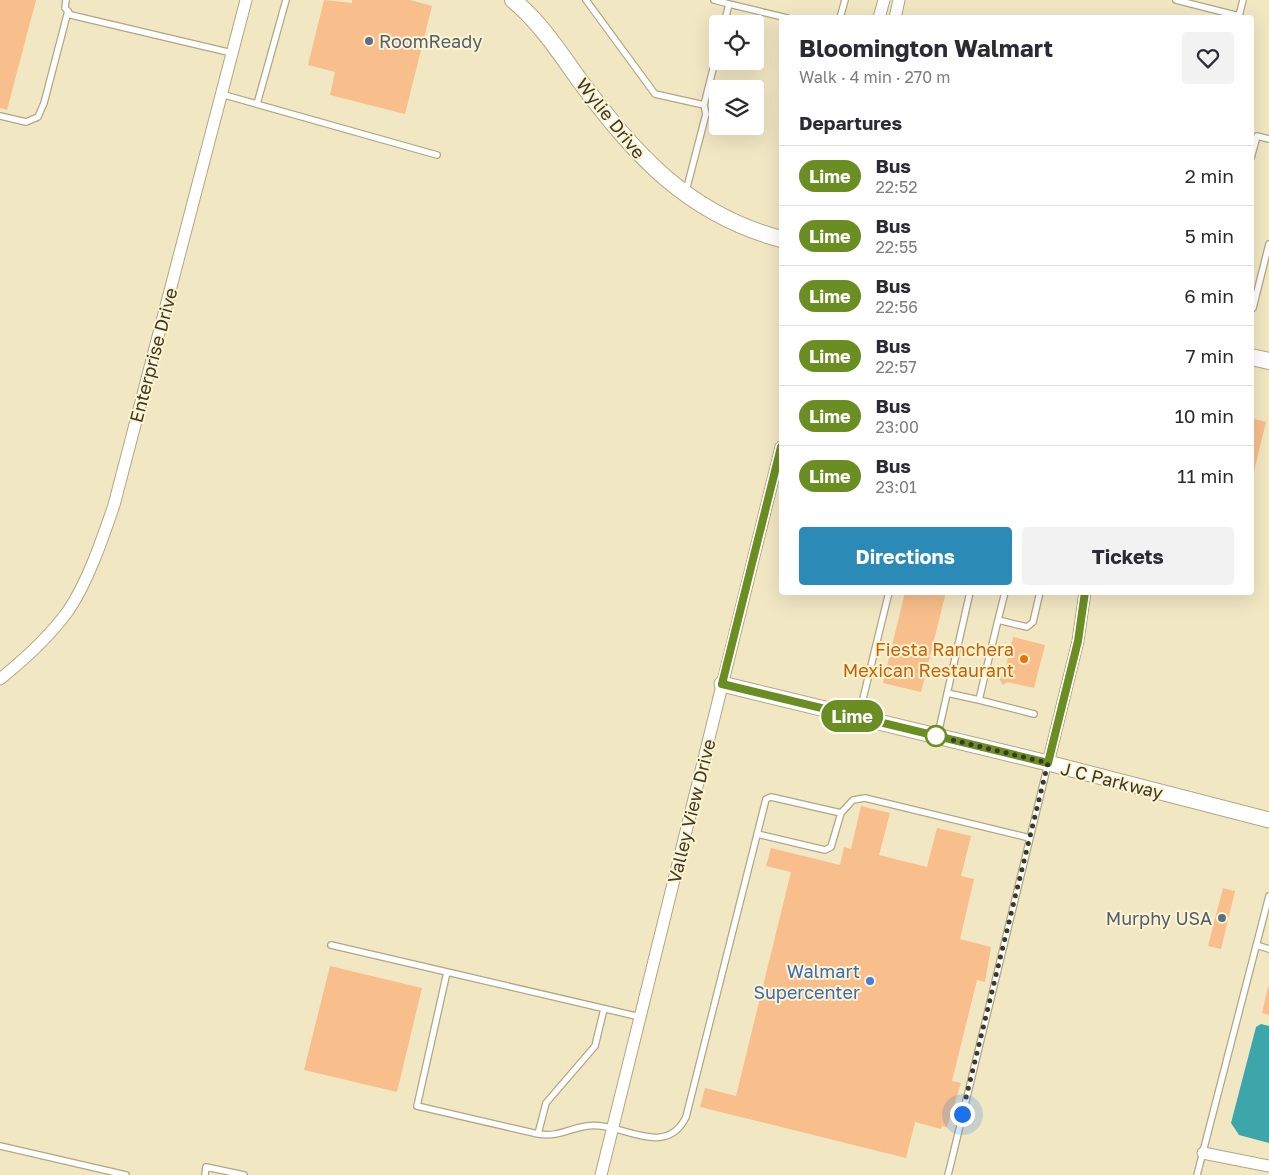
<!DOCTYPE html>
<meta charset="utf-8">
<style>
body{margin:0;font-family:"Golos Text",sans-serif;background:#f2f2f3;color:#2b2b33;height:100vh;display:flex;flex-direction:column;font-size:19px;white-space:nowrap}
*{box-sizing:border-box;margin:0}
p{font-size:16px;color:#7c7c81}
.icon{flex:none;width:28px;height:28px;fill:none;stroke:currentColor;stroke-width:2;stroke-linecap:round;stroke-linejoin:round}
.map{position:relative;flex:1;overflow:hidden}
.sheet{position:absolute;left:779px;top:15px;width:475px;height:580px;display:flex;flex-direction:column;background:#fff;border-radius:5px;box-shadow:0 5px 20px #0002}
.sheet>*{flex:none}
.badge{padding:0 10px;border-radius:16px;font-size:18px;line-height:32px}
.buttons{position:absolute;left:709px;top:15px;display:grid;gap:10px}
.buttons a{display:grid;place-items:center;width:55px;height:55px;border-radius:5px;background:#fff;box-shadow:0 5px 20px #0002;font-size:25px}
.you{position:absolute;width:25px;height:25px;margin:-12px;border:4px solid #fff;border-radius:50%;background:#1a73e8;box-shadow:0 0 0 8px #1a73e833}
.map>.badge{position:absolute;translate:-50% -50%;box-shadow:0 0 0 2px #fff}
h2{padding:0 20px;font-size:19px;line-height:45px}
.round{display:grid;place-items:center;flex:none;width:52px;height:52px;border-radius:5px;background:#f2f2f3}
.overview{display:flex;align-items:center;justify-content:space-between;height:85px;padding:0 20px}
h1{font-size:24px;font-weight:700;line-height:38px}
.cta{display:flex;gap:10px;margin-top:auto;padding:10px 20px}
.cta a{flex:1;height:58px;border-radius:5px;background:#2b8ab6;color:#fff;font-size:20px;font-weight:700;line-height:58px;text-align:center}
.cta a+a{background:#f2f2f3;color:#2b2b33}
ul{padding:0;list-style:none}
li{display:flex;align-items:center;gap:15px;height:60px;padding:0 20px;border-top:1px solid #e1e1e2}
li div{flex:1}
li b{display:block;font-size:19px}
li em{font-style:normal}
li .badge{min-width:55px;font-weight:700;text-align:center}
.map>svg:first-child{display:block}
</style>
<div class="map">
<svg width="1269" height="1175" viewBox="0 0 1269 1175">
<rect width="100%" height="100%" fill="#f2e7c3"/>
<!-- water -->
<path fill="#3da6ab" d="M 1261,1024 L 1269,1026 L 1269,1143 L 1239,1135 L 1231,1123 L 1256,1027 Z"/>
<!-- building -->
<path fill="#f8be8b" d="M 0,0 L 36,0 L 7,110 L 0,108 Z
M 324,0 L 352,3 L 352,0 L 410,0 L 432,6 L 405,114 L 330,95 L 335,72 L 308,65 Z
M 1251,418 L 1266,422 L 1252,480 L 1251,480 Z
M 905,592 L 946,592 L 921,692 L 883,683 Z
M 1013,637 L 1045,645 L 1034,688 L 1007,682 L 1003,685 L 998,677 L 1004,674 Z
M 861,806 L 890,813 L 879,855 L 927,867 L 937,828 L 971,836 L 961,876 L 974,879 L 960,939 L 991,947 L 985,982 L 977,980 L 952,1081 L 961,1083 L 947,1127 L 942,1126 L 941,1129 L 915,1122 L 906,1158 L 700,1107 L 705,1088 L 736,1096 L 791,872 L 766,866 L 771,848 L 840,865 L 844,847 L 851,849 Z
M 1223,888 L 1235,891 L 1221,949 L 1208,946 Z
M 330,966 L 422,988 L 397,1092 L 304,1070 Z
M 1268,987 L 1269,987 L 1269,1015 L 1262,1013 Z"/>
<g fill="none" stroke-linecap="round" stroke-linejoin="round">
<!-- service casing -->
<g stroke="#b1a684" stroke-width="8">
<path id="service" d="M 66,0 L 65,8 L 71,15 L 232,53
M 586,0 L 655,94 L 704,105
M 714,0 L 729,4
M 1176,0 L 1239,16 L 1243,0
M 840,18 L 845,0
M 724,24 L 729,4 L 787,18
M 221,94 L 437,155
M 257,104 L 286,0
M 0,116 L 26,122 L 38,117 L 44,103 L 68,11
M 1251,158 L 1257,136 L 1269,139
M 686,191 L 706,114 L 704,105 L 718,49
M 1251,307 L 1253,308 L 1269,244
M 998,620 L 1005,592
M 947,693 L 979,700 L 998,620 L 1027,627 L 1033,622 L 1040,592
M 979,700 L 1034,714
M 859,715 L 889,592
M 938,734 L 970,592
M 757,834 L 825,850 L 831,847 L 841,813
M 331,945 L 447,972 L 417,1106 L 538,1134
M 1256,945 L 1269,949
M 447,972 L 640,1017
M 604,1009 L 595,1046 L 546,1103 L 538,1134 C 561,1137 566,1129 587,1126 C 621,1121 665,1160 686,1117 L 766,799 L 771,797 L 841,813 L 853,800 L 865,798 L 1030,838
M 0,1146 L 126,1175
M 205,1175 L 206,1167 L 244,1175
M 948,1175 L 1048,764
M 1197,1175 L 1269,896"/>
</g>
<!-- minor casing -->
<g stroke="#b1a684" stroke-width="13">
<path id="minor" d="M 879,18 L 884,0
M 895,18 L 899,0
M 0,679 C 25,659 49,637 68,611 C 88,582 103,537 114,505 L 246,0
M 1048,763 L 1078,641 L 1085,592
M 1203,1153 L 1269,1166
M 601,1175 L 781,447"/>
</g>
<!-- tertiary casing -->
<g stroke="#b1a684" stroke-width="17">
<path id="tertiary" d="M 722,684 L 1048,763 L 1269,820"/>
</g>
<!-- secondary casing -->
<g stroke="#b1a684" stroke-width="18">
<path id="secondary" d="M 513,0 C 540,22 560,53 580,81 C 636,156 688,214 781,239
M 1251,357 L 1269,361"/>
</g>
<!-- service -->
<use href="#service" stroke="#fff" stroke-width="5.5"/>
<!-- minor -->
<use href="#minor" stroke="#fff" stroke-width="11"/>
<!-- tertiary -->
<use href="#tertiary" stroke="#fff" stroke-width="15"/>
<!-- secondary -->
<use href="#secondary" stroke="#fff" stroke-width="16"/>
</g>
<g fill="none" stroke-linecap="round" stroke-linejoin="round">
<!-- line casing -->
<g stroke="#fff" stroke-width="11">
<path id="line" d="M 781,447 L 722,684 L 1048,763 L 1078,641 L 1085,592"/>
</g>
<!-- line -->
<use href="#line" stroke="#6b8e23" stroke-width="8"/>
<!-- walk -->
<path stroke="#3c382a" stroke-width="5" stroke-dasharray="0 9" d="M 936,736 L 1048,763 L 962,1114"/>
</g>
<!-- markers -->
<g fill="#5c6f8a" stroke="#fff4cf" stroke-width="2">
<circle cx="369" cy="41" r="5"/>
<circle cx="1222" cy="918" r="5"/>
</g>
<circle fill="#e8710a" stroke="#fff4cf" stroke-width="2" cx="1024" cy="659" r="5"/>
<circle fill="#fff" stroke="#6b8e23" stroke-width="2.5" cx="936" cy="736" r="10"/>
<circle fill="#3f7fe0" stroke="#fff4cf" stroke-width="2" cx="870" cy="981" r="5"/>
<g text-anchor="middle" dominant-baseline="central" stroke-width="4" stroke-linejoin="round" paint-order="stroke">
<!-- service labels -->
<g font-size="18" fill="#4e5e75" stroke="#fff4cf" text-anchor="start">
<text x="379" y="41">RoomReady</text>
<text x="1212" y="918" text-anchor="end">Murphy USA</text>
</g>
<!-- street labels -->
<g font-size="18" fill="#3c382a" stroke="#fff4cf">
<text transform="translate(611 118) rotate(51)">Wylie Drive</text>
<text transform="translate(153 355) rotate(-75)">Enterprise Drive</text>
<text transform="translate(1112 780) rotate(14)">J C Parkway</text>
<text transform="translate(691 811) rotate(-76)">Valley View Drive</text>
</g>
<!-- food labels -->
<g font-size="18" fill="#c56008" stroke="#fff4cf" text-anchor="end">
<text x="1014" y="649">Fiesta Ranchera<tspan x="1014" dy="21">Mexican Restaurant</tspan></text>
</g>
<!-- shop labels -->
<g font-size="18" fill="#366cbe" stroke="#fff4cf" text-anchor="end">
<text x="860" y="971">Walmart<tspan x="860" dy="21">Supercenter</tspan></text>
</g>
</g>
</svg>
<div class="buttons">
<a><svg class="icon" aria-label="locate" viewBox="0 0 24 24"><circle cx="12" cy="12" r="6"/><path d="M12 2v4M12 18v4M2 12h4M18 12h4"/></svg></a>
<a><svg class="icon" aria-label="layers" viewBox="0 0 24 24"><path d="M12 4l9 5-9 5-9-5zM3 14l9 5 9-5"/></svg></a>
</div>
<div class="you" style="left:962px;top:1114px"></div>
<b class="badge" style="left:852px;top:716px;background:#6b8e23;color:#fff">Lime</b>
<section class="sheet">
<div class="overview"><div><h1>Bloomington Walmart</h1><p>Walk · 4 min · 270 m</p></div><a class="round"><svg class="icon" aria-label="heart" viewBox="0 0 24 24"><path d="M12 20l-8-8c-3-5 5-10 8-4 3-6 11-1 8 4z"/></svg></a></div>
<h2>Departures</h2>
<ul>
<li><span class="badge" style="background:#6b8e23;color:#fff">Lime</span><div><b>Bus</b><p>22:52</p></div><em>2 min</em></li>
<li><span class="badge" style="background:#6b8e23;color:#fff">Lime</span><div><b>Bus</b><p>22:55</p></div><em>5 min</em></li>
<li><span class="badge" style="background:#6b8e23;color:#fff">Lime</span><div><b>Bus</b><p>22:56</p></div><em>6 min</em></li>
<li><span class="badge" style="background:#6b8e23;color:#fff">Lime</span><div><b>Bus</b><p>22:57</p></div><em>7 min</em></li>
<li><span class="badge" style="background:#6b8e23;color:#fff">Lime</span><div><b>Bus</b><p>23:00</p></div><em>10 min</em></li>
<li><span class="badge" style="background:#6b8e23;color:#fff">Lime</span><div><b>Bus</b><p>23:01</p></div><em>11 min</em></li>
</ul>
<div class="cta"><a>Directions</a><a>Tickets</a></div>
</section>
</div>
